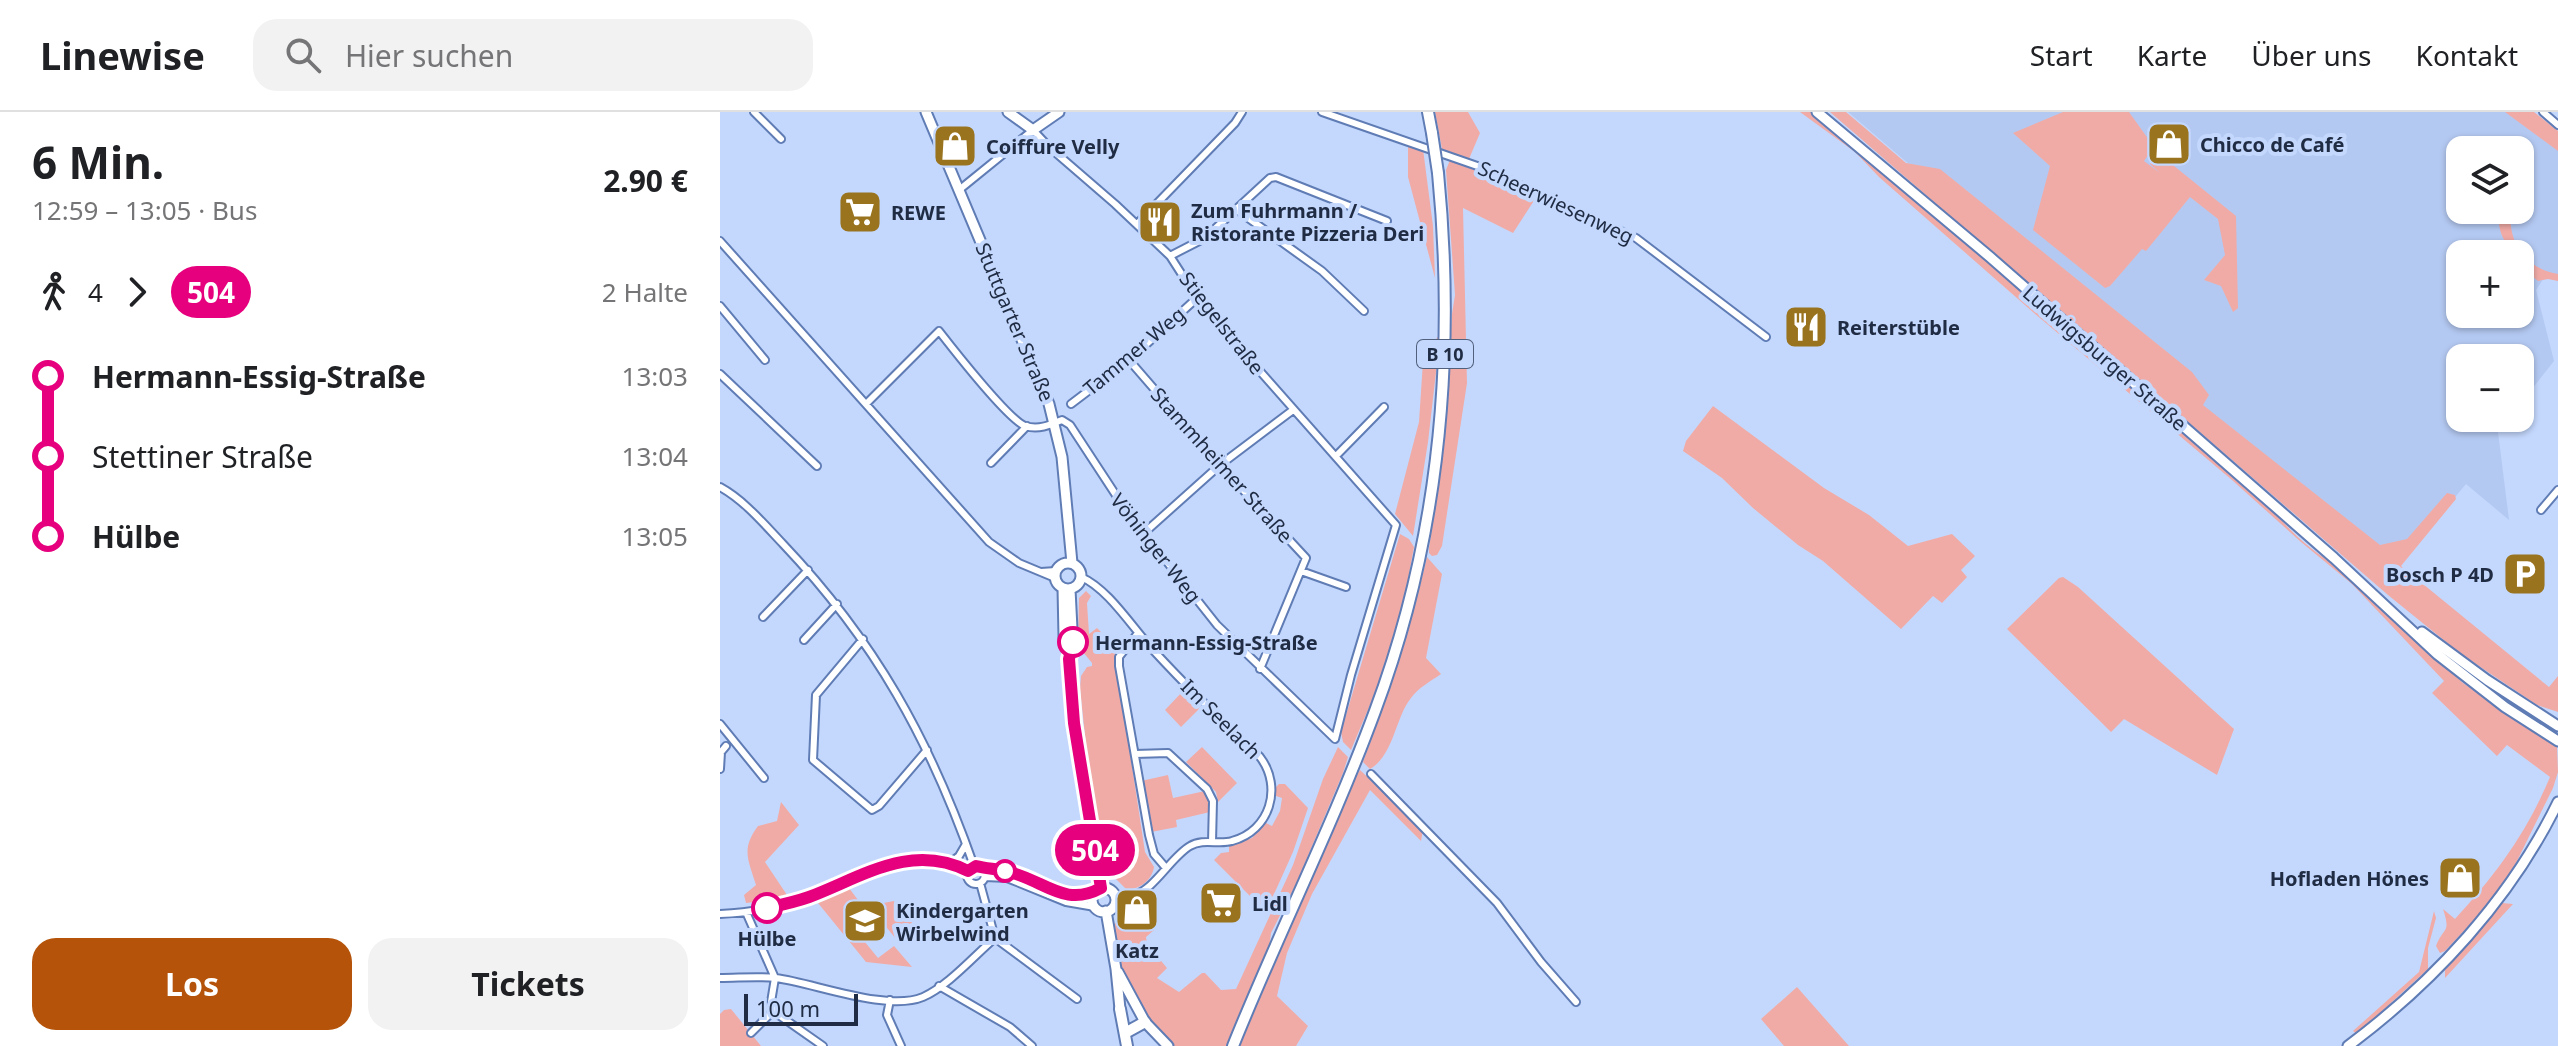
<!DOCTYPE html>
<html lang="de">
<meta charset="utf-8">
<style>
body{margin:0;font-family:"Noto Sans",sans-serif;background:#f2f2f2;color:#202124;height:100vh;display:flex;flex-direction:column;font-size:30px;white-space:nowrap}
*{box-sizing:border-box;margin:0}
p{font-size:26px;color:#757577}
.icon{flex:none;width:44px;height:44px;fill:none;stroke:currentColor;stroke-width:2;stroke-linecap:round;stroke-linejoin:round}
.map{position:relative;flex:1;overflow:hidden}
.drawer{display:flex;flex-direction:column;background:#fff;width:720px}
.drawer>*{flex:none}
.badge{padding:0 16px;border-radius:26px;font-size:28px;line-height:52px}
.controls{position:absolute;left:1726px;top:24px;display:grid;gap:16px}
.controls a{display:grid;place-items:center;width:88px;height:88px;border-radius:16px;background:#fff;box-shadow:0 2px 6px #0004;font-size:40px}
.scale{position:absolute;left:24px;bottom:20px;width:114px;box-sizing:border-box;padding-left:8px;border:4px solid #202c44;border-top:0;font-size:22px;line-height:28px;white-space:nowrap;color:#202c44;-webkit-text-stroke:6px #c4d8fd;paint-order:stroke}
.map>.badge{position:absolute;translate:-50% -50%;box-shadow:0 0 0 4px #fff}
.legs{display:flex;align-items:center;gap:12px;height:88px;padding:0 32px;font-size:26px}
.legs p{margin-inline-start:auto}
.head{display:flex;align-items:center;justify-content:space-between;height:136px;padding:0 32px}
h1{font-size:44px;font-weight:700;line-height:60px}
.primary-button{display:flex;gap:16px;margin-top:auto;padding:16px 32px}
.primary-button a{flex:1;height:92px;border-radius:24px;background:#b45309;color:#fff;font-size:32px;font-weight:700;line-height:92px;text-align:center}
.primary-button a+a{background:#f2f2f2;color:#202124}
ul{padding:0 32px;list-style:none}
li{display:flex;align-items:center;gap:28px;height:80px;font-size:30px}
li i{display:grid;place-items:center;width:12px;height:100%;margin:0 10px;background:currentColor}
li i::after{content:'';width:20px;height:20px;margin:-10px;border:6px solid;border-radius:50%;background:#fff}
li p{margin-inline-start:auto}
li:first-child i{background:linear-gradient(#0000 50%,currentColor 0)}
li:last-child i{background:linear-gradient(currentColor 50%,#0000 0)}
header{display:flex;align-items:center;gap:48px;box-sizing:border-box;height:112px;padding:0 40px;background:#fff;border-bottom:2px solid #e0e0e0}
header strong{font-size:38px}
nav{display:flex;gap:44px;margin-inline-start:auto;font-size:28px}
.search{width:560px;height:72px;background:#f2f2f2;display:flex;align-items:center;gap:20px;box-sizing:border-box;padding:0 28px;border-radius:24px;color:#757577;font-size:30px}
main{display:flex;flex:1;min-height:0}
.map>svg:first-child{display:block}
</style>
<header>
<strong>Linewise</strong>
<div class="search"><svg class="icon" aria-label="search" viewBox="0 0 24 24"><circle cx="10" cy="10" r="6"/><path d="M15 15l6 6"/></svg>Hier suchen</div>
<nav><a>Start</a><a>Karte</a><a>Über uns</a><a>Kontakt</a></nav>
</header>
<main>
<section class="drawer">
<div class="head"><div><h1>6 Min.</h1><p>12:59 – 13:05 · Bus</p></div><b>2.90 €</b></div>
<div class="legs"><svg class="icon" aria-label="walk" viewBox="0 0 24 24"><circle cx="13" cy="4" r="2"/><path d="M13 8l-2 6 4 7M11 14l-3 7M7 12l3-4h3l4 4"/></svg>4<svg class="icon" aria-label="forward" viewBox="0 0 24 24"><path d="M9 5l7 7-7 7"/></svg><b class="badge" style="background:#e6007e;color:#fff">504</b><p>2 Halte</p></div>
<ul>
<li><i style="color:#e6007e"></i><b>Hermann-Essig-Straße</b><p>13:03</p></li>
<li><i style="color:#e6007e"></i><span>Stettiner Straße</span><p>13:04</p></li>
<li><i style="color:#e6007e"></i><b>Hülbe</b><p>13:05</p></li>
</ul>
<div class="primary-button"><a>Los</a><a>Tickets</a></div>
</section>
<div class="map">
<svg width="1838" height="934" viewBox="0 0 1838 934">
<rect width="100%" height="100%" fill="#c4d8fd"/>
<!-- built -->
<path fill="#b4c9f2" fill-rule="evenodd" d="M 1128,0 L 1805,0 L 1838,27 L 1838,165 L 1826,163 L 1816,178 L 1834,249 L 1800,292 L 1800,246 L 1740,246 L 1740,306 L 1789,306 L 1778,320 L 1789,408 L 1746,372 L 1666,468 L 1299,146 ZM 1740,38 L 1800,38 L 1800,98 L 1740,98 ZM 1740,142 L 1800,142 L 1800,202 L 1740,202 Z"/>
<!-- green -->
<path fill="#f1aba6" d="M 715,0 L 748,0 L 760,21 L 749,47 L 722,37 Z
M 1080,0 L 1092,0 L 1205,94 L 1552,397 C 1571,421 1593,440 1619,455 L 1743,571 L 1837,635 L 1838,660 L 1833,676 L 1795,753 L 1771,790 L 1725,839 L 1720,841 L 1716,834 C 1724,814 1731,822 1723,797 L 1735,807 C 1776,762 1806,722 1830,665 L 1787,633 L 1777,644 L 1712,581 L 1724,569 L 1632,472 L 1581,430 L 1512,368 L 1314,201 L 1159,65 L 1135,40 Z
M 1110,0 L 1126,0 L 1186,51 L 1220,57 L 1472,260 L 1489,283 L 1483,293 L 1660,433 L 1687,427 L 1727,381 L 1735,383 L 1736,387 L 1681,454 L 1829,575 L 1838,564 L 1838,600 L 1817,593 L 1741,542 L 1668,483 Z
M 1343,0 L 1409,0 L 1434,35 L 1424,49 L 1440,61 L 1430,52 L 1438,41 L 1516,104 L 1518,196 L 1513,200 L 1501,174 L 1484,168 L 1505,143 L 1498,107 L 1470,85 L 1426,139 L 1422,137 L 1390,174 L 1385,176 L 1313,118 L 1330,54 L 1293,21 Z
M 1785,0 L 1814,0 L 1838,19 L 1838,39 Z
M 688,31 L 703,37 L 713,114 L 715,166 L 688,65 Z
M 730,48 L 817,84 L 793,121 L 743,96 L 747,271 L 722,434 L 717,443 L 712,444 L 709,441 L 709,436 L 724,333 L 732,202 L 735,183 L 726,58 Z
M 1781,98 L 1791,98 C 1787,130 1806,157 1838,162 L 1838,169 L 1828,167 L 1818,169 C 1807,160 1800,156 1800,142 L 1793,142 C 1783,128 1775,114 1781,98 Z
M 717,225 L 720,227 L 719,234 L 708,330 L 693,424 L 675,402 L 699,310 L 703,249 L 714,238 Z
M 993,294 L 1104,376 L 1149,403 L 1188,434 L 1232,422 L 1255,444 L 1241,458 L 1247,465 L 1222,491 L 1213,484 L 1181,517 L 1103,449 L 1078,433 L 1033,396 L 1002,366 L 963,339 L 966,329 Z
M 680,422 L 689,427 L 694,435 L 683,495 L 663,562 L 631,638 L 623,630 L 621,620 Z
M 707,445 L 722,462 L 706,546 L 721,562 C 711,569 698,576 691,586 C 675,606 674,643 650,657 L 643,650 C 668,585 691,513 707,445 Z
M 1343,465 L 1358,475 L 1514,617 L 1497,663 L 1404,607 L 1391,620 L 1287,517 L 1339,466 Z
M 366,479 L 371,484 L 367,491 L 369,522 L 377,516 L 400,539 L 396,549 L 425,740 L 434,755 C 432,768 420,777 407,778 L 388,759 L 370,670 L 360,577 L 361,564 L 367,555 L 372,554 L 372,551 L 358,534 L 359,486 Z
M 464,578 L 481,595 L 461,615 L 445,598 Z
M 482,635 L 517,671 L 498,690 L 496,680 L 466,650 Z
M 618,635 L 628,645 L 623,661 L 576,772 L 551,821 L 549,837 L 507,934 L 452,934 L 430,911 L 403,861 L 394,812 L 396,811 L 397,801 L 407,792 L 405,802 C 410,811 413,807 421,810 C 425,811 430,816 434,818 L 426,825 L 427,832 L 447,856 L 437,866 L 459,880 L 482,861 L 485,861 L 501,878 L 516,877 L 573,753 L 603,667 Z
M 640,658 L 703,718 L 701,729 L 650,678 L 592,782 L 567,841 L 557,884 L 588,914 L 576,934 L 518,934 L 631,673 Z
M 448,663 L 453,686 L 485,679 L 490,688 L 490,700 L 456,708 L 457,715 L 431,720 L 421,669 Z
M 565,672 L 588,696 L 573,740 L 546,800 L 494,748 L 501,741 L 509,740 L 509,734 L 532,726 L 546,711 L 552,714 L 560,699 L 562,686 L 556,684 L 556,675 L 559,672 Z
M 61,690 L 79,713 L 45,750 L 69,786 L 26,791 L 24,783 L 36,773 C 28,747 21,737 38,714 L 57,709 Z
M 129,776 L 138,788 L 127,798 L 144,820 L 140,824 L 158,846 L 174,834 L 192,855 L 146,850 L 98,791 Z
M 155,788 L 158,792 L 174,789 L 198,818 L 181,833 L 149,794 Z
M 1782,791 L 1793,792 L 1725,866 L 1725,858 Z
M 1714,799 L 1716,806 L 1708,836 L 1708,857 L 1637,922 L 1633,919 L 1699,860 Z
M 1077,875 L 1129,934 L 1064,934 L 1041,907 Z
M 11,897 L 41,934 L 0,934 L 0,902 L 4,898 Z"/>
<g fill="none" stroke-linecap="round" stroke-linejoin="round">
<!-- street casing -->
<g stroke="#5f7cb5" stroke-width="10">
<path id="street" d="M 34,0 L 61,27
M 602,0 L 763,56 L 916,126 L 1046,225
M 1823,0 L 1838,13
M 517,98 L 602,159 L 644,199
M 417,112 L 515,11 L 522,0
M 0,129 L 269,430 L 299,451 L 335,466
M 450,144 L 485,126 L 550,66 L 556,65 L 667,109
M 0,194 L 45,248
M 409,248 L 500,353 L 586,446 L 540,557
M 0,262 L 97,354
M 146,292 L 219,219 C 233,237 288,307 305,314 C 319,318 330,313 342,308 L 350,313 L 405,397 L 497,513 L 615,627 L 631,563 L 676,413 L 500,214 L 477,186 L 450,144 L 395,92 L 329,35 L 313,18 L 239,78
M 351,292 L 409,248 L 477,186
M 616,344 L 664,295
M 271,351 L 307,314
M 0,375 C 24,388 44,412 63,432 C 155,529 210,628 254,754
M 1821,398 L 1838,378
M 424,421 L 500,353 L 573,298
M 581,459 L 626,475
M 321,460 L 336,459
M 361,465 C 389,477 413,517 434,539 C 468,576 504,611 540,645 C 563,675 550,719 512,729 C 499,733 483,726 470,734 C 451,745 434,778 414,783 C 408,785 401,785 396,786
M 43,505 L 88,458
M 418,521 L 399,545 L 399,554 L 429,723 L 434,742 L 446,756
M 143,527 L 96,583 L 93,648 L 152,698 L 159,694 L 207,638
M 84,528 L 117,492
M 0,612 L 44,666
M 415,642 L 448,641 L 487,677 L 493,689 L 492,730
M 0,657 L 1,640 L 6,634
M 651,662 L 777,791 L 821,850 L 856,890
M 230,751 L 239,744 L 246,732
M247 763a9 9 0 1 1 18 0a9 9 0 1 1-18 0Z
M 261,755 C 272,757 283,758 293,761 C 320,769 344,791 374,781
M 265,765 L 287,766 L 346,790 L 375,795
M 260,771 L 275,826 L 357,887
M 26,800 L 55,866 L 51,890 L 53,899 L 103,934
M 0,802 C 24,801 50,797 73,790 C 133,773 182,726 248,759
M 0,866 C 18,866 38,864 56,866 C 94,871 167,900 203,885 C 228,874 254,844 275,826
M 219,874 L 290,915 L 312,934
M 170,888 L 167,903 L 181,934
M 31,921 L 53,899"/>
</g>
<!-- secondary casing -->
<g stroke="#5f7cb5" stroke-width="13">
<path id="secondary" d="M 206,0 L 329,292 L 342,345 L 352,451
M 288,0 L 313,18 L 339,0
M 1097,0 L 1270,145 L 1614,446 L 1717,542 L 1785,595 L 1838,629
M335 464a13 13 0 1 1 26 0a13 13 0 1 1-26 0Z
M 343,476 L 344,525 L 349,547 L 354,611 L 381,776
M 350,477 L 353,537 L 350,544
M 1702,520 L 1767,568 L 1838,614
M372 788a12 12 0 1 1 24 0a12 12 0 1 1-24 0Z
M 386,799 L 396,857 L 400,897
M 398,860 L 425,910 L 448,934
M 1628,934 C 1714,870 1791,787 1838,690"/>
</g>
<!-- primary casing -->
<g stroke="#5f7cb5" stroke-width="14">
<path id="primary" d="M 708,0 L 712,21
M 400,897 L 407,934
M 405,921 L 425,910
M 513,934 C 558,822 613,713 655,599 C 720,425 736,245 718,61"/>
</g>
<!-- street -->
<use href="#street" stroke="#fff" stroke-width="6"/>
<!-- secondary -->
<use href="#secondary" stroke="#fff" stroke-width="9"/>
<!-- primary -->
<use href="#primary" stroke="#fff" stroke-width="10"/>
<!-- primary-bridge casing -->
<g stroke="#5f7cb5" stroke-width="14" stroke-linecap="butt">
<path id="primary-bridge" d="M 712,21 L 718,61"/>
</g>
<!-- primary-bridge -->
<use href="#primary-bridge" stroke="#fff" stroke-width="10"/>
</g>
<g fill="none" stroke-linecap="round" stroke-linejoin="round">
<!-- line-1 casing -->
<g stroke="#fff" stroke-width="18">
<path id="line-1" d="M 47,796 C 61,793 75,790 89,785 C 142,765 191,730 248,759 L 256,754 C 268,757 281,757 293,761 C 327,771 346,795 381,776 L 354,611 L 349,547 L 353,530"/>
</g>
<!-- line-1 -->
<use href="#line-1" stroke="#e6007e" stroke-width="12"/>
</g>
<!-- icons -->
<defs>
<g id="shop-square" transform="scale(2.3)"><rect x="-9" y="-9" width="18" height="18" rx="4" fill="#99731e" stroke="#c4d8fd"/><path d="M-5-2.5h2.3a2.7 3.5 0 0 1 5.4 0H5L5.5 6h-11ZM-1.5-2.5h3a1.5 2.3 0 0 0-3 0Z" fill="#fff"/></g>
<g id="supermarket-square" transform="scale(2.3)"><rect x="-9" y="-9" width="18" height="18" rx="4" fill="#99731e" stroke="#c4d8fd"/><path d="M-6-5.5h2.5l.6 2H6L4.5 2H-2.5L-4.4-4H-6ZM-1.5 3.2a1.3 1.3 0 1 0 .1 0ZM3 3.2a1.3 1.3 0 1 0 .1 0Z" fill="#fff"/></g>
<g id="restaurant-square" transform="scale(2.3)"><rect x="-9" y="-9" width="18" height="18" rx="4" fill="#99731e" stroke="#c4d8fd"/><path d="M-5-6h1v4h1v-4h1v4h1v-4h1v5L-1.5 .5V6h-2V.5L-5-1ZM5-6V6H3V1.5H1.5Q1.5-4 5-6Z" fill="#fff"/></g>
<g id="parking-square" transform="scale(2.3)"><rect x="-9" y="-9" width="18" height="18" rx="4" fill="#99731e" stroke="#c4d8fd"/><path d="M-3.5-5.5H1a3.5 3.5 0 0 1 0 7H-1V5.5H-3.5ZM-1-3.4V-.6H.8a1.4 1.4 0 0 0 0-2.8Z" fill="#fff"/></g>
<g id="school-square" transform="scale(2.3)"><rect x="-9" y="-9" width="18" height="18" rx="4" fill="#99731e" stroke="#c4d8fd"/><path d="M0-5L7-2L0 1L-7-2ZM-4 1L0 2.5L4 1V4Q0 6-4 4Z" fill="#fff"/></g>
</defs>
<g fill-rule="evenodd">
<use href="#shop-square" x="1449" y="32"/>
<use href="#shop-square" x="235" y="34"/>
<use href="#supermarket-square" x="140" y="100"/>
<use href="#restaurant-square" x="440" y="110"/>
<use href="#restaurant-square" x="1086" y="215"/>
<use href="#parking-square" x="1805" y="462"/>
<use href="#shop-square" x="1740" y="766"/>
<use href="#supermarket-square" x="501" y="791"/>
<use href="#shop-square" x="417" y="798"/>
<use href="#school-square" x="145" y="809"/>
</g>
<!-- markers -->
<g fill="#fff" stroke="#e6007e" stroke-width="4">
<circle cx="353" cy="530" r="14"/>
<circle cx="285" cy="759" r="10"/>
<circle cx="47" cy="796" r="14"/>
</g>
<g text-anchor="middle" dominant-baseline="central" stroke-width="8" stroke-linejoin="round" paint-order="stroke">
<!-- shield labels -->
<rect fill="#c4d8fd" stroke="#51607c" stroke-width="2" x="697" y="228" width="56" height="28" rx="6"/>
<g font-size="18" font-weight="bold" fill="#202c44">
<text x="725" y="242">B 10</text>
</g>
<!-- poi labels -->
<g font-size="20" font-weight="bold" fill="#202c44" stroke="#c4d8fd" text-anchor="start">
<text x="1480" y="32">Chicco de Café</text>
<text x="266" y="34">Coiffure Velly</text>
<text x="471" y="98">Zum Fuhrmann /<tspan x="471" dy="23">Ristorante Pizzeria Deri</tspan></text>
<text x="171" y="100">REWE</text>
<text x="1117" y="215">Reiterstüble</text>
<text x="1774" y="462" text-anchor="end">Bosch P 4D</text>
<text x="1709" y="766" text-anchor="end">Hofladen Hönes</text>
<text x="532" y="791">Lidl</text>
<text x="176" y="798">Kindergarten<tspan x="176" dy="23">Wirbelwind</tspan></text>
<text x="417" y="838" text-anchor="middle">Katz</text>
</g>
<!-- street labels -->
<g font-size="20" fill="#202c44" stroke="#c4d8fd">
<text transform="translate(836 90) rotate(25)">Scheerwiesenweg</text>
<text transform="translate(295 210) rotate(67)">Stuttgarter Straße</text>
<text transform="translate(502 211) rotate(52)">Stiegelstraße</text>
<text transform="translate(414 239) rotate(-40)">Tammer Weg</text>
<text transform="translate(1385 246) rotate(41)">Ludwigsburger Straße</text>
<text transform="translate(502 353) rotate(48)">Stammheimer Straße</text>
<text transform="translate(436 436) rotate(52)">Vöhinger Weg</text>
<text transform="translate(501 607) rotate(45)">Im Seelach</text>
</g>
<!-- stop labels -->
<g font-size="20" font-weight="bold" fill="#202c44" stroke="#c4d8fd" text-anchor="start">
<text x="375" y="530">Hermann-Essig-Straße</text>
<text x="47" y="826" text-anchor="middle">Hülbe</text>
</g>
</g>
</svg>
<div class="controls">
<a><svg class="icon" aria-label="layers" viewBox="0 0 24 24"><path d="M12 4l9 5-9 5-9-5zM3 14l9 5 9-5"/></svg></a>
<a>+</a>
<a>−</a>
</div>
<div class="scale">100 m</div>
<b class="badge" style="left:375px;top:738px;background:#e6007e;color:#fff">504</b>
</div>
</main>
